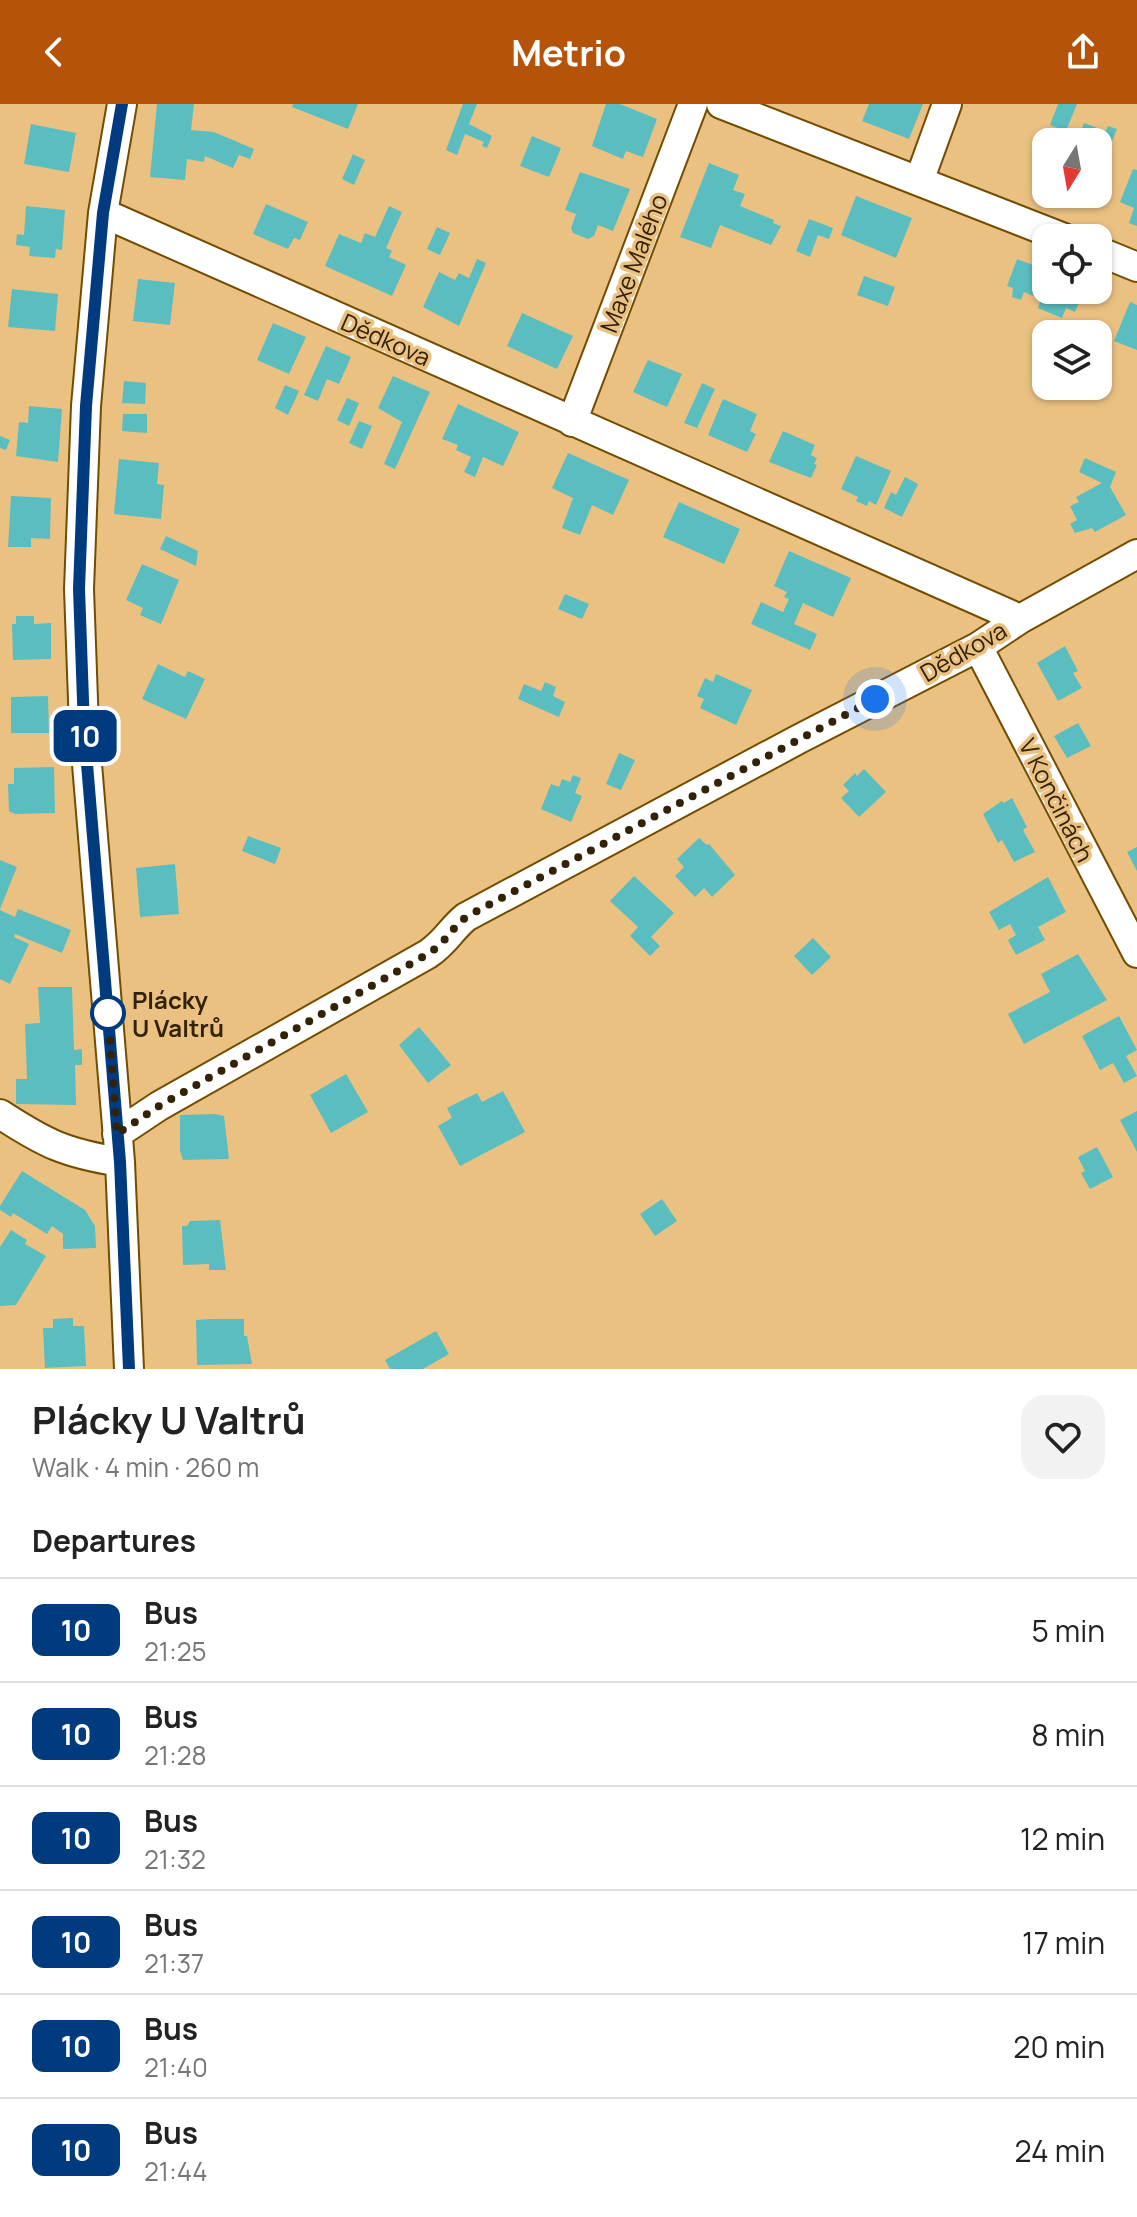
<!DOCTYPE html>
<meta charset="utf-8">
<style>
body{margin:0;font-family:Manrope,sans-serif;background:#f2f2f2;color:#222;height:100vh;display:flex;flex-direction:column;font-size:30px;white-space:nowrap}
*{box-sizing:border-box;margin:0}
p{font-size:26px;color:#767676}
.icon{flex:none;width:44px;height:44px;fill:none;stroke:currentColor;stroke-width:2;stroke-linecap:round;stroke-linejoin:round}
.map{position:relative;height:1265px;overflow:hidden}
.sheet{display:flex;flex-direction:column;background:#fff;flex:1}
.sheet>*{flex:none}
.badge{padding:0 16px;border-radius:12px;font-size:28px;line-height:52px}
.needle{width:52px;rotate:191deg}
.buttons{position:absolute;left:1032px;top:24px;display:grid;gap:16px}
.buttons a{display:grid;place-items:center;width:80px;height:80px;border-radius:16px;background:#fff;box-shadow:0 2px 6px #0004;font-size:40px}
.you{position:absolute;width:40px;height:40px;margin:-20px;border:6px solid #fff;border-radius:50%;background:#1a73e8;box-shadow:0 0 0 12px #1a73e833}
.map>.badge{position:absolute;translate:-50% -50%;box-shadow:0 0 0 4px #fff}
h2{padding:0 32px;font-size:30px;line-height:72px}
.round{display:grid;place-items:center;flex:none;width:84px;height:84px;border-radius:24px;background:#f2f2f2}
.summary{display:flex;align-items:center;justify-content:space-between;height:136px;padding:0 32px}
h1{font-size:38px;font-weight:700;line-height:60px}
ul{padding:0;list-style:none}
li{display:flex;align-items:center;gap:24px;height:104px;padding:0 32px;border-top:2px solid #e0e0e0}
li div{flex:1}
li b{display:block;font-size:30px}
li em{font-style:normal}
li .badge{min-width:88px;font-weight:700;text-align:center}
header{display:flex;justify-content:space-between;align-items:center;height:104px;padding:0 32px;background:#b45309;color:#fff;font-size:36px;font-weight:700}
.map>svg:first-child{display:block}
</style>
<header><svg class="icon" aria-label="back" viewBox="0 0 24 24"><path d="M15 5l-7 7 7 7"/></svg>Metrio<svg class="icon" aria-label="share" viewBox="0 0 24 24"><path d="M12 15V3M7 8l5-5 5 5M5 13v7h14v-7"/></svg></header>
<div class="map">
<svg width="1137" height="1265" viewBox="0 0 1137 1265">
<rect width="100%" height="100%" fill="#ebc182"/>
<!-- building -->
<path fill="#5abec0" d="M 157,0 L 194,0 L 191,26 L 214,28 L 254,45 L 250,55 L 239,51 L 233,64 L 205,52 L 204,58 L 187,55 L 185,76 L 150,73 Z
M 293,0 L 358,0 L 348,25 L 292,3 Z
M 463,0 L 477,0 L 469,20 L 492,32 L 487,44 L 482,42 L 484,38 L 465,30 L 457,51 L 446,46 Z
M 606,0 L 620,0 L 657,15 L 643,53 L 626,47 L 623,55 L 592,42 Z
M 869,0 L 923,0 L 909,35 L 862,17 Z
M 1058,0 L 1077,0 L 1066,27 L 1050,21 Z
M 1084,19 L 1106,27 L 1108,22 L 1117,25 L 1098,72 L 1098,38 L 1079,32 Z
M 31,20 L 76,29 L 69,68 L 24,60 Z
M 532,32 L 561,44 L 549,73 L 520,62 Z
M 353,50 L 365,56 L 354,81 L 342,75 Z
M 709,59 L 739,71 L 733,86 L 745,90 L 740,102 L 774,116 L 773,119 L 781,122 L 771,141 L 720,121 L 711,144 L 680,133 Z
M 1133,65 L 1137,66 L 1137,122 L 1129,119 L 1134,104 L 1120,98 Z
M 580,68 L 630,85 L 613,127 L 598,121 L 594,132 L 588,135 L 573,129 L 571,124 L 576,110 L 565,106 Z
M 1051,90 L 1091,90 L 1086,104 Z
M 856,92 L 912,114 L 896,154 L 841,131 Z
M 266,100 L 308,118 L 300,136 L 294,134 L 288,145 L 253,130 Z
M 26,102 L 65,106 L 62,146 L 56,145 L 55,154 L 29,152 L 30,143 L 16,141 L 17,130 L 24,131 Z
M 389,102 L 402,108 L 386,144 L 392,147 L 389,153 L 406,161 L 392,192 L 325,162 L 339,130 L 361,139 L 365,129 L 375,133 Z
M 809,115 L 833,124 L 829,135 L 818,131 L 810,153 L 796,147 Z
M 437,123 L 450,129 L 440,151 L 427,145 Z
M 477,155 L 486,159 L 459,222 L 423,203 L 439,168 L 455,176 L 459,169 L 469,174 Z
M 1017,155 L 1046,166 L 1046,186 L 1084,186 L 1075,208 L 1066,204 L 1062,214 L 1038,204 L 1041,195 L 1024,188 L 1021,196 L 1012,193 L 1013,184 L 1007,182 Z
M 864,172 L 895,183 L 888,202 L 857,191 Z
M 138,175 L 175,179 L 170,221 L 133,217 Z
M 12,185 L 58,190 L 55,227 L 8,223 Z
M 1130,198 L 1137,201 L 1137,246 L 1114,237 Z
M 522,209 L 573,232 L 557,265 L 507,242 Z
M 273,219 L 306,233 L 289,270 L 257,256 Z
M 326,242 L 351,253 L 339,280 L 327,275 L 318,297 L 304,291 Z
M 648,256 L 682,270 L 667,303 L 633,288 Z
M 393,272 L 430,288 L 395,365 L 384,360 L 402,318 L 378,304 Z
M 124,277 L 146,279 L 145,300 L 122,299 Z
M 702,279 L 715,285 L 697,324 L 684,319 Z
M 285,281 L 299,287 L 288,311 L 275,304 Z
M 347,294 L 359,299 L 349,322 L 337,316 Z
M 723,295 L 757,310 L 750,327 L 756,330 L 747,348 L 708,331 Z
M 458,300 L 519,328 L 503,362 L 483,353 L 475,373 L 464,368 L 471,353 L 456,346 L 458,341 L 442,335 Z
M 29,302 L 62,305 L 58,358 L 16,352 L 19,318 L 28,319 Z
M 123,310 L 147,310 L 147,329 L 122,327 Z
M 359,317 L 372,322 L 362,345 L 349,339 Z
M 783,327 L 815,341 L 811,351 L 817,354 L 814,360 L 817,361 L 811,374 L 769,358 Z
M 0,332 L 10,336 L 6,346 L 0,344 Z
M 568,349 L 629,376 L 613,411 L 592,401 L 580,431 L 562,424 L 573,394 L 552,384 Z
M 856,352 L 891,367 L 876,401 L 869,397 L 867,402 L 856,397 L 858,393 L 841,385 Z
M 1085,354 L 1116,368 L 1110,383 L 1126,411 L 1095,428 L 1092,424 L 1075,429 L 1070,420 L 1077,416 L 1070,402 L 1079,398 L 1076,393 L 1102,379 L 1079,368 Z
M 119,355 L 159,359 L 157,380 L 164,381 L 161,415 L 114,410 Z
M 905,373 L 918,380 L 902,413 L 884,404 L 891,388 L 896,391 Z
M 11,392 L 51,394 L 50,435 L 31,434 L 31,443 L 8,443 Z
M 679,398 L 740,425 L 724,460 L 663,433 Z
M 166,432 L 198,447 L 196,462 L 160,445 Z
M 789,447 L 851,474 L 833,513 L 803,499 L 794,520 L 817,530 L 810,546 L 751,520 L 761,498 L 783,508 L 789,495 L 784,493 L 787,488 L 774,482 Z
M 142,460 L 179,476 L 161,520 L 140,511 L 143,504 L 126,496 Z
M 565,490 L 589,500 L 582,515 L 558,505 Z
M 16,512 L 34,512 L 34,520 L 51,519 L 51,555 L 13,556 L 12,520 L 16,520 Z
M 1065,542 L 1078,567 L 1073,569 L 1082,584 L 1058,597 L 1037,559 Z
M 158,560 L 185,573 L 188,567 L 205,575 L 186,615 L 142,595 Z
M 716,570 L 752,586 L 736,621 L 700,604 L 704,595 L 697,592 L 705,574 L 713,578 Z
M 545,578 L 556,583 L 553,592 L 565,598 L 559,613 L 518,595 L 524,580 L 541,587 Z
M 48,592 L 49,629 L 11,629 L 11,593 Z
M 1078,619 L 1091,642 L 1067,654 L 1054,632 Z
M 619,649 L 635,656 L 621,686 L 606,680 Z
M 54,663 L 55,709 L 15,710 L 9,707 L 8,680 L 14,680 L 14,664 Z
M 864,665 L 886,688 L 859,713 L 841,694 L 849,687 L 843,681 L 855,669 L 857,672 Z
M 573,671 L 581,674 L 575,689 L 582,692 L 571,718 L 541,705 L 551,680 L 559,683 L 562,675 L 570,678 Z
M 1012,694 L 1027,723 L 1023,726 L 1035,748 L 1014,758 L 1002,736 L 998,739 L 983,710 L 1002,697 L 1004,699 Z
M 248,732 L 281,744 L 275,760 L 242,747 Z
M 699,734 L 707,741 L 709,740 L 735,771 L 712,793 L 704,784 L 695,793 L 675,772 L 684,763 L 677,755 Z
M 1137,743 L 1137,767 L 1127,748 Z
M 0,756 L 17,763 L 0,805 Z
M 175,760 L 179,810 L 140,813 L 136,764 Z
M 634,772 L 674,809 L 651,833 L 660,842 L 650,852 L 630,832 L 638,823 L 610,797 Z
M 1048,773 L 1066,808 L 1038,823 L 1045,836 L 1016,851 L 1008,836 L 1016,831 L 1010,820 L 999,826 L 989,808 Z
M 18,805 L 71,826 L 62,849 L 15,830 L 14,833 L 29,840 L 10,880 L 0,875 L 0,806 L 15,813 Z
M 813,834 L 831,853 L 812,871 L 794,852 Z
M 1078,850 L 1107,896 L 1024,940 L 1008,910 L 1050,888 L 1041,870 Z
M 38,883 L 72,883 L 74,946 L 82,945 L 82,961 L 75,961 L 76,1001 L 16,1000 L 16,975 L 27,975 L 25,920 L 40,919 Z
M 1119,912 L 1137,946 L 1126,952 L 1137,972 L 1124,979 L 1113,959 L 1100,966 L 1082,932 Z
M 419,923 L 451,961 L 428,979 L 399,941 Z
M 346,970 L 368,1008 L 331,1029 L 310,991 Z
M 503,987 L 525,1028 L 460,1062 L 438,1022 L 452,1014 L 447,1004 L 477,989 L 482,998 Z
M 1137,1007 L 1137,1048 L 1120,1016 Z
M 215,1010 L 224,1012 L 229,1055 L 183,1056 L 180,1047 L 180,1011 Z
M 1097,1043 L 1113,1073 L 1090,1085 L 1081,1069 L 1085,1067 L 1078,1053 Z
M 22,1067 L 85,1106 L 95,1122 L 96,1144 L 63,1145 L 63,1130 L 52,1122 L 47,1130 L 13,1109 L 11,1113 L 0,1106 L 0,1102 Z
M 662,1095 L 677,1117 L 655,1132 L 640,1110 Z
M 220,1116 L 226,1166 L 209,1166 L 209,1160 L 183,1161 L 182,1122 L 187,1122 L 190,1117 Z
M 11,1126 L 27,1136 L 25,1140 L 46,1152 L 16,1201 L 0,1202 L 0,1143 Z
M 73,1214 L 73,1222 L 84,1222 L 86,1262 L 45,1264 L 43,1224 L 53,1224 L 53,1215 Z
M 211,1215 L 244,1215 L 244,1232 L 247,1232 L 252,1260 L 197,1261 L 196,1216 Z
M 436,1227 L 449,1250 L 423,1265 L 390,1265 L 385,1256 Z"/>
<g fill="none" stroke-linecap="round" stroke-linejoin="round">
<!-- minor casing -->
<g stroke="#724d01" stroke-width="32">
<path id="minor" d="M 122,0 L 103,109 L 86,302 L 79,485 L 84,624 L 120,1058 L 129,1265
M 721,0 L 1064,134
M 919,77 L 947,0
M 103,109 L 1020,515
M 1098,147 L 1137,163
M 572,318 L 693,0
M 978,543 L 1137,849
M 0,1010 C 46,1040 65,1049 120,1058
M 117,1030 L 159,1002 L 428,850 C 447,837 450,826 466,813 L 799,635 L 978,543 L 1020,515 L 1137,450"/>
</g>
<!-- minor -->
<use href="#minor" stroke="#fff" stroke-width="28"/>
</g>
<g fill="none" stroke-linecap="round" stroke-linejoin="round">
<!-- line casing -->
<g stroke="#fff" stroke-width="18">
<path id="line" d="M 122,0 L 103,109 L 86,302 L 79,485 L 84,624 L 120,1058 L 129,1265"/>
</g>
<!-- line -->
<use href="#line" stroke="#003b80" stroke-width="12"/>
<!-- walk -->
<path stroke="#322207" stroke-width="8" stroke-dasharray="0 14.4" d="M 108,909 L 107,894 L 117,1030 L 159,1002 L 428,850 C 447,837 450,826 466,813 L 875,595"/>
</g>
<!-- markers -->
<circle fill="#fff" stroke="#003b80" stroke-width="4" cx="108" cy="909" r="16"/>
<g text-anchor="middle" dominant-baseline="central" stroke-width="7" stroke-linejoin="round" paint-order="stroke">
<!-- street labels -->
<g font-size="24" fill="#322207" stroke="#ebc182">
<text transform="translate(633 159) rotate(-69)">Maxe Malého</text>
<text transform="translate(386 235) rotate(24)">Dědkova</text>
<text transform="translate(963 547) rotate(-30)">Dědkova</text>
<text transform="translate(1057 696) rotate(63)">V Končinách</text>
</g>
<!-- stop labels -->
<g font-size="24" font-weight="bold" fill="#322207" stroke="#ebc182" text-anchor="start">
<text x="132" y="895">Plácky<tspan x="132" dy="28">U Valtrů</tspan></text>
</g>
</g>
</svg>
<div class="buttons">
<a><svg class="needle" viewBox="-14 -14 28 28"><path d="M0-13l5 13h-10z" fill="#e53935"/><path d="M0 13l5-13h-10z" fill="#767676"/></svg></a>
<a><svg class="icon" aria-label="locate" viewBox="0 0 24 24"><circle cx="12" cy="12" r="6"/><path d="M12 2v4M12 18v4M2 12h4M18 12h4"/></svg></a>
<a><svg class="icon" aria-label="layers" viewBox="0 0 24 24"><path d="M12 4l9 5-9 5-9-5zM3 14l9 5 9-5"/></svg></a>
</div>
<div class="you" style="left:875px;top:595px"></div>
<b class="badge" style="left:85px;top:632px;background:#003b80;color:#fff">10</b>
</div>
<section class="sheet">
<div class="summary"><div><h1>Plácky U Valtrů</h1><p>Walk · 4 min · 260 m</p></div><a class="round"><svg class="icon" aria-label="heart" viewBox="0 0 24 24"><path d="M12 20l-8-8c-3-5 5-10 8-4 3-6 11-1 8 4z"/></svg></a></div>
<h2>Departures</h2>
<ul>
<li><span class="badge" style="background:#003b80;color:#fff">10</span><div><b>Bus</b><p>21:25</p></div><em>5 min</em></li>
<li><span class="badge" style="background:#003b80;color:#fff">10</span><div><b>Bus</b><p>21:28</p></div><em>8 min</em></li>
<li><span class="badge" style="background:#003b80;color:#fff">10</span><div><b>Bus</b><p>21:32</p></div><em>12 min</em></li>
<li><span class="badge" style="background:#003b80;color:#fff">10</span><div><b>Bus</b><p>21:37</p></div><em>17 min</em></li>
<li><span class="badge" style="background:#003b80;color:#fff">10</span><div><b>Bus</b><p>21:40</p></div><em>20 min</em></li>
<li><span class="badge" style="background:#003b80;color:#fff">10</span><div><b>Bus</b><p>21:44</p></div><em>24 min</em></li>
</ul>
</section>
